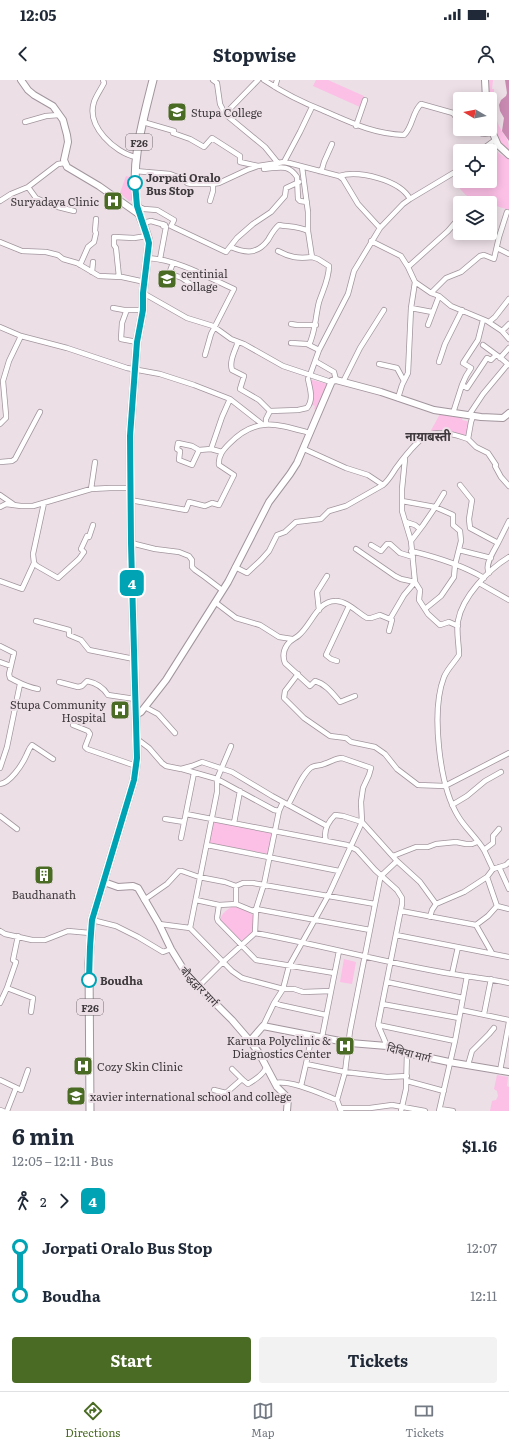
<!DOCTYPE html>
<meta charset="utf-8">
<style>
body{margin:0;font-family:Literata,"Noto Sans Devanagari",serif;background:#f2f2f3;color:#1f2937;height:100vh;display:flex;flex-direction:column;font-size:15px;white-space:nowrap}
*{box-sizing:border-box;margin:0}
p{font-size:13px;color:#747a83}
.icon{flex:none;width:22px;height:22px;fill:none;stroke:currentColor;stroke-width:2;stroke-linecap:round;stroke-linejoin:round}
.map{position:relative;height:1031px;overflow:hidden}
.details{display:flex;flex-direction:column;background:#fff;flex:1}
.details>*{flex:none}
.badge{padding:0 8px;border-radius:6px;font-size:14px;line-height:26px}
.needle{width:26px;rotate:280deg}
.controls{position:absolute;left:453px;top:12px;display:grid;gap:8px}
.controls a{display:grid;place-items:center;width:44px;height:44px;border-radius:4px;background:#fff;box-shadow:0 2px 10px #0003;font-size:20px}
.map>.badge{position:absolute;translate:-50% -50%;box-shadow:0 0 0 2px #fff}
.legs{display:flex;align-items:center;gap:6px;height:44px;padding:0 12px;font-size:13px}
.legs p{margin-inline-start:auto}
.head{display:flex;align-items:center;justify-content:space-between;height:68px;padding:0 12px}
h1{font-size:22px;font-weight:700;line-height:30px}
.primary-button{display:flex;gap:8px;margin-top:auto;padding:8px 12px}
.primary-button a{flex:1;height:46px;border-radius:4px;background:#4a6b23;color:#fff;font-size:16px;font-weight:700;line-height:46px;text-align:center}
.primary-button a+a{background:#f2f2f3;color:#1f2937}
ul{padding:0 12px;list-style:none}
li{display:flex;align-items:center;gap:14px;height:48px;font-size:15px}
li i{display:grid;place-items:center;width:6px;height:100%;margin:0 5px;background:currentColor}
li i::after{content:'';width:10px;height:10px;margin:-5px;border:3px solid;border-radius:50%;background:#fff}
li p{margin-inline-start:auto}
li:first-child i{background:linear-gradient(#0000 50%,currentColor 0)}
li:last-child i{background:linear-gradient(currentColor 50%,#0000 0)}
.status{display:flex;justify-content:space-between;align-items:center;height:28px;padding:0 20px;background:#fff;direction:ltr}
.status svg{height:11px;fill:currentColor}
header{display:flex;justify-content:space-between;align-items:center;height:52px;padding:0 12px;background:#fff;font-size:18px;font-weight:700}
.tab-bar{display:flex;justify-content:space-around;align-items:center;height:56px;border-top:1px solid #e0e1e3;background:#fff;font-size:11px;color:#747a83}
.tab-bar a{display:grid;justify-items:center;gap:2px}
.tab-bar .on{color:#4a6b23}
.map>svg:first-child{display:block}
</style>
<div class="status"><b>12:05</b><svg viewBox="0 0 49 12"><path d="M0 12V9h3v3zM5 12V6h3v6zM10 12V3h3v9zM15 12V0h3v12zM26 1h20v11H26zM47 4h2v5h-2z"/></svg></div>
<header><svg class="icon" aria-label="back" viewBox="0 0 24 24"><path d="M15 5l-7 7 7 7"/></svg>Stopwise<svg class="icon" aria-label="person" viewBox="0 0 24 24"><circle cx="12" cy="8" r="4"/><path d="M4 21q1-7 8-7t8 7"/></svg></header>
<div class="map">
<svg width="509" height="1031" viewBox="0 0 509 1031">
<rect width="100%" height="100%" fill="#ecdfe6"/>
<!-- green -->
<path fill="#fcbfe6" d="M 316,0 L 328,0 L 364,16 L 360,27 L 313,6 Z
M 488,0 L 493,0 L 492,9 L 494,9 C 494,21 494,34 499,46 C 505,58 509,57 509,72 C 492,57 490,41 490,19 L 488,19 Z
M 492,66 L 500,74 L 509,79 L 509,130 L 490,124 L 490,123 C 472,123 465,116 455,102 L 460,97 L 460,101 L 490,101 L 490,71 L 484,71 Z
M 126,96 L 131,97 L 133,120 L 129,121 L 120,113 Z
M 308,299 L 328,304 L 317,330 L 314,329 L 315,326 L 310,324 Z
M 440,334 L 463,335 L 462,340 L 470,342 L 468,359 L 456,355 L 429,354 Z
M 213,740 L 274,753 L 268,774 L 209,763 Z
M 236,824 L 253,835 C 254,849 256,854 241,861 L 220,841 C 221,832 229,829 236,824 Z
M 344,879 L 356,882 L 352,904 L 340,902 Z
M 497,995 L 508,997 L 507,1006 L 509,1007 L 509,1031 L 490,1031 L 492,1021 L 496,1020 L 498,1016 L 497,1011 L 494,1009 Z"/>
<!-- water -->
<path fill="#c98ab2" d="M 505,0 L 509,0 L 509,61 L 502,51 L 504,38 L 500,31 L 499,25 L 501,20 L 506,16 L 507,13 Z"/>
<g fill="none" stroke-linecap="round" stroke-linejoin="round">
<!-- minor casing -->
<g stroke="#a2959d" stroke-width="6">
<path id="minor" d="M 103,0 L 104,3 C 101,9 96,16 94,22 C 86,46 115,73 136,77
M 213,0 L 217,3 L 220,24 L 225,34 L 265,67 L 278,83
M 264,0 C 282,12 301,22 322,30 C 350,42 373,54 404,55 C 413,47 412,32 421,24 L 453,33 L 460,43
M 275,7 L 277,0
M 225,34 L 258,0
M 25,42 L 46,36 L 59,35
M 143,42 L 174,51 L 173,53 L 190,59 L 204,67 L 212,58 L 240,76 L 240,82 L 258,86
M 356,46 L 365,20
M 467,49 L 483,54 L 492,53
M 480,71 L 495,60
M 284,82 L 300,52 L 312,27
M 302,87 L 308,132 L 308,151 L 312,177 L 318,179 L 329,186 C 329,199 323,210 319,222 C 315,238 316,250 309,265
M 264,89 C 278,88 288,83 297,97 L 298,119 L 300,121 L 307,122
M 135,91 L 170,94 L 183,99 L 187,103 L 191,104 L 213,104 L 219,103 L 247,90 L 258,86 L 284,82 L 289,83 L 339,96 L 343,99 L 358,124 L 380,148
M 319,91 L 322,89 L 324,82 L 332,64
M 339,96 C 359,90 400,100 410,119
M 28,107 L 36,118 L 54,126 L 74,131
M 0,121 L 11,114 L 28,107 L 58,84 L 65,83
M 210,121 L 213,111 L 213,104
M 469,123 L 469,122
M 137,126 L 144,129 L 157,130 L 174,140 L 171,146 L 226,172 L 237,158 L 253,144 L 271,132 L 285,116 L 286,108 L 299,102
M 143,143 L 151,141 L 165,145
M 371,161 L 401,176 L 408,187 L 415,202 L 431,213 L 439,216 L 451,226 L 487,241 L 502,251 L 509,259
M 0,162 L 22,171 L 46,172 L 58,175 L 63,179 L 77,183 L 99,196 L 122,197 L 145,202
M 231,167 C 245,173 257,175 268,160 C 271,155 274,149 279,145 C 289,147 298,146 308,151
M 497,168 L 509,174
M 278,171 C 289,177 298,179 312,177
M 148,178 C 179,180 207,197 234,209 L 211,254 L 205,275
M 160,179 L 166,147 L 163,146 L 163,144
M 173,183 L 170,191 L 171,194 L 182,198 L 199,210
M 80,185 L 88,167 L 94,162 L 96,153 L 95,151 L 96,139
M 408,187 L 448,151 L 460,137
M 92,192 L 93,182
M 119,197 L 116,168 L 114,165 L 114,157 L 134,158 L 147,156
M 143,213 L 187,238 L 213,246 L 231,259 L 244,264 L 283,286 L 331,302
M 431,213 L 446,198 L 461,192 L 480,176 L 484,175 L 494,179 L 499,157 L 507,132
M 113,228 L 124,230 L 126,232 L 122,243 L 121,259 L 137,262
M 411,228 L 432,232
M 124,230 L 143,230
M 489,242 L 495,237 L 509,219
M 291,244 L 297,245 L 316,245
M 428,245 L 439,216
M 0,247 L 21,256 L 67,268 L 127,288 L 160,294 L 194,305 L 230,319 L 262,344
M 502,251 L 509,244
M 238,262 C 235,271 229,281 232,290 L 244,296 L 240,309 L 259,320 L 270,331 L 298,330 L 307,328 C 314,319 310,309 308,299
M 291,263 L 307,264 L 319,270
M 483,265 L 502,279 L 509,285
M 500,278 L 509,268
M 315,281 L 334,292 L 336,300
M 439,282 L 445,264 L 462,230
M 379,284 L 397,288 L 404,301
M 310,295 L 319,270 L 348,214 L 354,191 L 380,148 L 403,124 L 410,119 L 460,89
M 343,302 L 360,268 L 384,230
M 462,305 L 466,296 L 471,288 L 463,283 L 478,260 L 483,240
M 398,318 L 402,305 L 408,293 L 411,228 L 415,202
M 453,333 L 462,305 L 467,308 L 487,278 L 491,280 L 496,275
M 469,335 L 483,314 L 508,284
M 0,344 L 6,338 L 6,335 L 3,301 L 9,281 L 21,256
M 266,344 L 266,339 L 270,331
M 468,359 L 476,367 L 488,373 L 496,385 L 495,386 L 501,397 L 509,406
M 211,369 L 222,337 L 230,319
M 304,369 L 346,388 L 368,395 L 383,405
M 199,370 L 192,385 L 179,380 L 180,371 L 177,369 L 178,363 L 192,366 L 199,370 L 211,369 L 222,372
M 405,379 L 402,409 L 402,431 L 411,461 L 415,502 L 420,510 L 419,520 L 428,534 L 440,545 L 449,542 L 458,546
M 0,382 L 12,381 L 15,379 L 40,332
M 460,405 L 472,420 L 469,439 L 470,448 L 498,463 C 494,471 484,485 489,493
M 91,409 L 95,382
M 0,415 L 13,424
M 130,420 L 186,430 L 189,422 L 205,426 L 212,423 L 219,425 L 234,395 L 219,385 C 218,376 223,370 229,364 C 256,336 277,344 310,353
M 402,421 L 435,427 L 451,434 L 453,435 L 453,445 L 460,451 L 461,461 L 455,485 L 454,497 L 441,516 L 425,529
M 44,423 L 33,474 L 34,483 L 37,486 L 58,498 L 79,479 L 84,472 L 81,469 L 87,456 L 89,457 L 93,445
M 0,427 L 6,424 L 21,426 L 33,426 L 91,409 L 110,408 L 130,408
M 406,442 L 415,445 L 420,449
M 411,461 C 423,446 434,430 444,413
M 131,463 L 155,469 L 179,472 L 189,476 L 192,480 L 192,487 L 195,490 L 205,497 L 222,510
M 498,463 L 509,441
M 371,465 L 381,471 L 387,464 L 390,464 L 400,473 L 413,477
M 356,469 L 395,496 L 401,499 L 415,502 L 404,515 L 390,539
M 459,470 L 491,478
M 411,471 C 436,477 462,485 484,498
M 235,487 L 247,493 L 261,480 L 269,471 L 277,455 L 285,452 L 296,442 L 321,439 L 329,431 L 346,426 L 383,405 C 389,400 392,394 396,388 C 402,380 420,357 428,355 C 441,350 456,355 468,359 L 471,342 L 473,336
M 0,501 L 22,509 L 34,483
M 479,503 L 509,520
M 215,522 L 236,538 L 260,545 L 279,557 L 292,559
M 319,530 L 317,512 L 327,496
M 36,541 L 69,550 L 69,555 L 81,560 L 89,570 L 134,579
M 0,566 L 14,573 L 9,594 L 10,598 C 20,603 26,607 38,609
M 337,581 L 331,579 L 326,575 L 349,526
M 0,582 L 11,586
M 298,594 L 285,611 L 284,618 L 304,638 L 330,656 L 346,658 L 351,662 L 375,667 L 385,674 L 397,689 L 418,705 L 445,706 L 509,673
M 59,602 L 78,607 L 82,606 L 87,601 C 97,603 103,607 108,615 L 135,619
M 355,616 L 340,622 C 333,614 326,604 315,601 L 310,606 L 285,583 C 283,578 283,571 287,565 C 290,560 294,559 298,556 C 311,546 317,521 335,521 C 346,520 358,533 367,538 L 371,538 L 380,535 L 392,540 L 389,551
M 145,627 L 158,634 L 175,653
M 73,645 L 88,651 L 90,654 L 85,667 L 87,669 L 136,686
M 137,659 L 149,668 L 162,683 L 166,686 L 181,689 L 192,686 L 202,682 L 232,692 L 272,716 L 327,746
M 0,688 L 7,667 L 20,604
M 182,689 L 217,699 L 274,730 L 279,731
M 0,704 C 10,703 22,685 26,676 C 28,672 29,668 32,665 L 53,679
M 288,725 C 294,715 303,692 312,687 C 316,685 320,686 324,684 C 331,682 336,678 342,678 L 371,688 L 369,695 L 363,708 L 361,722 L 362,742 L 397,781 L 420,802 L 436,824
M 452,725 L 467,716 L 485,701 L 501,692
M 186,734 L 347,765 L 357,770 L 375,790 L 397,810 L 402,818 L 402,824 L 378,945 L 387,966
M 0,736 L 17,749
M 165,739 L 184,742
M 234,743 L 240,711
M 181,758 L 194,693
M 207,765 L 339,791
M 484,770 L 493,763 L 493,756 L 499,749
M 393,776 L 416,767 L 428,767 L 436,764 L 456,762 L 466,764 L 472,764 L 477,762
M 499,787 L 509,809
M 493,789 C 490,783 487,776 484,770 C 477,758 465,748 458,736 C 439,705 431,631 444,597 C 448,588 454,583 459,575 C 459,563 456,552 458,541 C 462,517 489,489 509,477
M 487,797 L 497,826
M 236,806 L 236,824
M 144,820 L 167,804 L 179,791 L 182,791 L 199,797 L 225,802 L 236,806 L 243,803 L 253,803 L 375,824
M 196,820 L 219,825 L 236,824 L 253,831 L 256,829 L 370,850
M 219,825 L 217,838 L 218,841 L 256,880 L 334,893
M 401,831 L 476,845 L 488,836 L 497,826 L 509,829
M 430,837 L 432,830 L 436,824 L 464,812 L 487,797 L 493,789 L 506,785 L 509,782
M 92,840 L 116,846 L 138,857 L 163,872 L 171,869
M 159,844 L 190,848 L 232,891 L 242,898 L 283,909 L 294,909 L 303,912 L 331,911
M 476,845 L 492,873
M 190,848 L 217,712 L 217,699 L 231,666
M 0,851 L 5,854 L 32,860 L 45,860 L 68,851 L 90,853
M 255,853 L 256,829 L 264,804 L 279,731 L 283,722
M 396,855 L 509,877
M 18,856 L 13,880 L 16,882 L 7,908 L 33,918 L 31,932
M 452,894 L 458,867
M 387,902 L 463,918
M 199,906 L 223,882 L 255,853 C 321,865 386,883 452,894 C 471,897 490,899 509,903
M 0,923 L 7,908
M 274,923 L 280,925 L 326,935
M 382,924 L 459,938
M 461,930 L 509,940
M 484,934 L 491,899
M 378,945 L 455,961
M 263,946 L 274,923 L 283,909 L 289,886 L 328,816 L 362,742 L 343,736 L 335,735 C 328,742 323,751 326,761
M 322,957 L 339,871
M 306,984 L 312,955
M 468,985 L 472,971 L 489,954 L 494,948
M 232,989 L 243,1000 L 248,1004 C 255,1000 263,994 266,988
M 500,991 L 509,942
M 0,1000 L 21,1010 L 28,990
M 407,1001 L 444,1011
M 275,1003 C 292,1000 321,1014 337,1020
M 301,1006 L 306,984 L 345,992 L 387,997 L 407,996
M 214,1010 L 226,1013 L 242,999
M 340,1028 L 370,1028 L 392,1025 L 425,1031
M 440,1029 L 453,1031
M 0,1030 L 3,1031
M 7,1031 L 16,1008
M 341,1031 L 337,1020 L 345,992 L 350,951 L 380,799 L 381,796 L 397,781
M 401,1031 L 406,1009 L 407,973
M 439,1031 L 455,961 L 467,896"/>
</g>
<!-- secondary casing -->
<g stroke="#a2959d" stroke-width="8">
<path id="secondary" d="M 21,0 L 28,10 L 34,15 L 53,26 L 63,40 L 67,55 L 68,62 L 64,80 L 67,87 L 99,106 L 140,135
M 485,0 L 486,19
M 490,47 L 498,65 L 509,75
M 136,635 L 141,632 L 166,600 L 228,502 L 269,422 L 290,394 L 297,383 L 332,301 L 336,300 L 381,312 L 434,330 L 481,337 L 503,338 L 509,333
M 104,802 L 118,807 L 133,806 L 138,808 L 159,844 L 171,869 L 187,895 L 232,940 L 250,961 L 259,973 L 277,1007 L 288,1018 L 287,1031
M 250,961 L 263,946 L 350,963 L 387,966 L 407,973 L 449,982 L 509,992"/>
</g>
<!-- primary casing -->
<g stroke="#a2959d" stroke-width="9">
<path id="primary" d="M 90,1031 L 89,883 L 92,840 L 134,700 L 137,678 L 131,463 L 130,356 L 137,262 L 143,230 L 143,213 L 149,163 C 147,150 139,138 137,125 C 130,83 143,40 153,0"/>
</g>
<!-- minor -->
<use href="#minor" stroke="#fff" stroke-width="4.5"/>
<!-- secondary -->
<use href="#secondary" stroke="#fff" stroke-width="6"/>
<!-- primary -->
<use href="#primary" stroke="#fff" stroke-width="7"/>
</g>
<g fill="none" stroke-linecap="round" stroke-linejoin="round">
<!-- line-1 casing -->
<g stroke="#fff" stroke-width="9">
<path id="line-1" d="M 89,900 L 90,867 L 92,840 L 134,700 L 137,678 L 131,463 L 130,356 L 137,262 L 143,230 L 143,213 L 149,163 L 147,156 L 137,126 L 135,103"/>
</g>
<!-- line-1 -->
<use href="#line-1" stroke="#00a3b4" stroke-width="6"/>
</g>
<!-- icons -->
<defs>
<g id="university-square" transform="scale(1)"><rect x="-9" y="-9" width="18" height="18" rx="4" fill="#4a6b23" stroke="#ecdfe6"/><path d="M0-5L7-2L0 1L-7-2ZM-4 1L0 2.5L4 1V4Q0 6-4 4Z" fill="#fff"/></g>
<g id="hospital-square" transform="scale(1)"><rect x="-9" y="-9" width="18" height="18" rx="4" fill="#4a6b23" stroke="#ecdfe6"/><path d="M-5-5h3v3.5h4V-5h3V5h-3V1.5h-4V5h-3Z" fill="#fff"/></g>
<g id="building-square" transform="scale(1)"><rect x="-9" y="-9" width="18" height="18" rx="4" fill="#4a6b23" stroke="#ecdfe6"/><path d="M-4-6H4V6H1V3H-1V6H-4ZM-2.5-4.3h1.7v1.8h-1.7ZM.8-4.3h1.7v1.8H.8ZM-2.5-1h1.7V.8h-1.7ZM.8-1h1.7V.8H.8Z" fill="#fff"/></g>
</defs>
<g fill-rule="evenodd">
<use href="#university-square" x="177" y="32"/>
<use href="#hospital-square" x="113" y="121"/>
<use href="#university-square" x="167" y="199"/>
<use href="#hospital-square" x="120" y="630"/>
<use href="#building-square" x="44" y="795"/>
<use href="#hospital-square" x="345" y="966"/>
<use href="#hospital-square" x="83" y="986"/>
<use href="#university-square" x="76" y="1016"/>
</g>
<!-- markers -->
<g fill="#fff" stroke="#00a3b4" stroke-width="2">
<circle cx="135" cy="103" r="7"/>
<circle cx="89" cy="900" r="7"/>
</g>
<g text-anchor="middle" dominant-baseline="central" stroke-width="4" stroke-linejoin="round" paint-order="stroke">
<!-- shield labels -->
<g fill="#ecdfe6" stroke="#726b6f" stroke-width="1">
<rect x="126" y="54" width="26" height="16" rx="3"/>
<rect x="77" y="919" width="26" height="16" rx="3"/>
</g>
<g font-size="10" font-weight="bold" fill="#3e393c">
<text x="139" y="62">F26</text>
<text x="90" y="927">F26</text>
</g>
<!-- poi labels -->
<g font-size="11" fill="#3e393c" stroke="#ecdfe6" text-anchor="start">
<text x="191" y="32">Stupa College</text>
<text x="99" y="121" text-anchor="end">Suryadaya Clinic</text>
<text x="181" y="193">centinial<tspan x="181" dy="13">collage</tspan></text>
<text x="106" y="624" text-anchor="end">Stupa Community<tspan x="106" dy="13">Hospital</tspan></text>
<text x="44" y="814" text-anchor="middle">Baudhanath</text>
<text x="331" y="960" text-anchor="end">Karuna Polyclinic &amp;<tspan x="331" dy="13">Diagnostics Center</tspan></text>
<text x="97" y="986">Cozy Skin Clinic</text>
<text x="90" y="1016">xavier international school and college</text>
</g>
<!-- stop labels -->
<g font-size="11" font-weight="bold" fill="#3e393c" stroke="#ecdfe6" text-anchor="start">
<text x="146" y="97">Jorpati Oralo<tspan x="146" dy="13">Bus Stop</tspan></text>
<text x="100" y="900">Boudha</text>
</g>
<!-- street labels -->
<g font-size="11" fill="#3e393c" stroke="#ecdfe6">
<text transform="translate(200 906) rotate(47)">बौद्धद्वार मार्ग</text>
<text transform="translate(409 972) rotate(15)">दिबिया मार्ग</text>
</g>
<!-- neighbourhood labels -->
<g font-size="12" font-weight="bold" fill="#3e393c" stroke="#ecdfe6">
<text x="428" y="356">नायाबस्ती</text>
</g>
</g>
</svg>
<div class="controls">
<a><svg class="needle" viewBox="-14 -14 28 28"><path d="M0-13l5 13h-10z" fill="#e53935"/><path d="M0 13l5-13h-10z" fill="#747a83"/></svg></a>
<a><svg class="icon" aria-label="locate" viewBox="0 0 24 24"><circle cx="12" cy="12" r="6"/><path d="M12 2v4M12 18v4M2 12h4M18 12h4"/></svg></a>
<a><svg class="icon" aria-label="layers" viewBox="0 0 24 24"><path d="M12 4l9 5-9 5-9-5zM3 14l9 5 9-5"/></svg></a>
</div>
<b class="badge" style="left:132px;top:503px;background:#00a3b4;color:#fff">4</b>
</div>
<section class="details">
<div class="head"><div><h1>6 min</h1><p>12:05 – 12:11 · Bus</p></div><b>$1.16</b></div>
<div class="legs"><svg class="icon" aria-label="walk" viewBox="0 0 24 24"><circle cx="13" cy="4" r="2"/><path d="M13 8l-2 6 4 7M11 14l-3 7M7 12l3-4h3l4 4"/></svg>2<svg class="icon" aria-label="forward" viewBox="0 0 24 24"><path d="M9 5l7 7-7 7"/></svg><b class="badge" style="background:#00a3b4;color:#fff">4</b></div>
<ul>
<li><i style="color:#00a3b4"></i><b>Jorpati Oralo Bus Stop</b><p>12:07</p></li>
<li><i style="color:#00a3b4"></i><b>Boudha</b><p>12:11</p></li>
</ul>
<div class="primary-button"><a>Start</a><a>Tickets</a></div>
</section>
<nav class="tab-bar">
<a class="on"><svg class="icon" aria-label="directions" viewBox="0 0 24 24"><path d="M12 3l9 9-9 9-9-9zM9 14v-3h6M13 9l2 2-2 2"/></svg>Directions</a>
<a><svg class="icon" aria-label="map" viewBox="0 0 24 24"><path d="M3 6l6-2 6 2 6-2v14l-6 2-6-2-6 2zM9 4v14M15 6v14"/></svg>Map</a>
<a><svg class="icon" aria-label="tickets" viewBox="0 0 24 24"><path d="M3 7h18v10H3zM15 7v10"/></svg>Tickets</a>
</nav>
